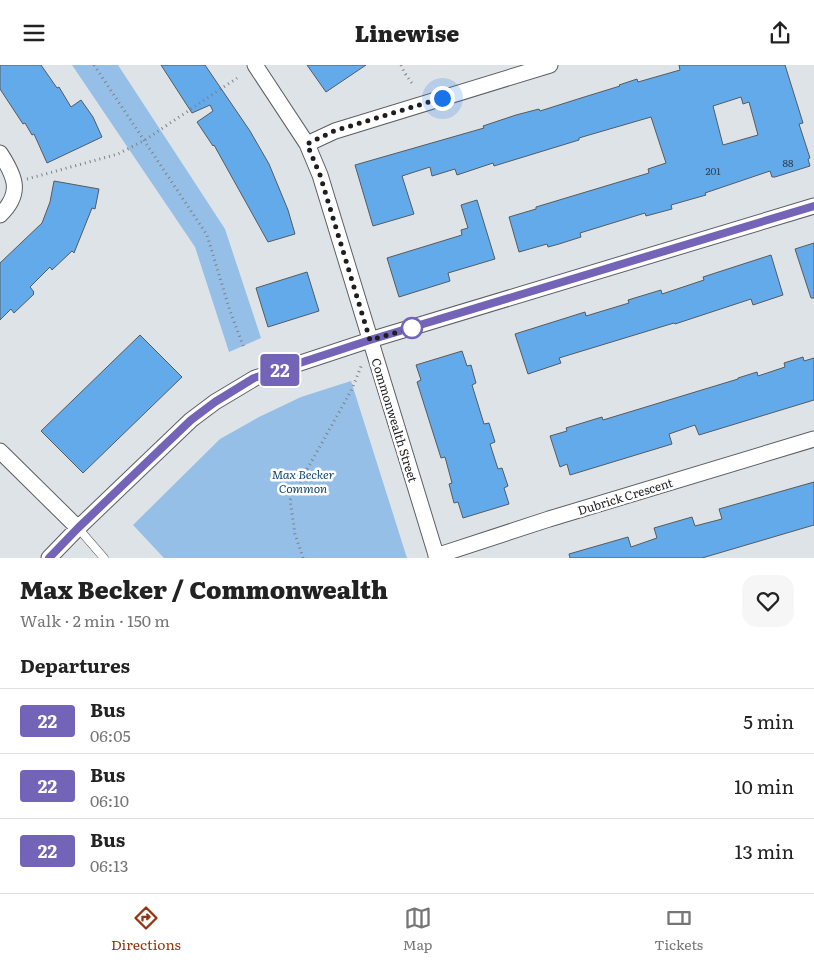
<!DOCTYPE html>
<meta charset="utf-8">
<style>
body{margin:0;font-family:Literata,serif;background:#f6f6f6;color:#222;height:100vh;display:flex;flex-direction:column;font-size:19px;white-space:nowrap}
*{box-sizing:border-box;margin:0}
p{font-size:16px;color:#767676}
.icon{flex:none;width:28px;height:28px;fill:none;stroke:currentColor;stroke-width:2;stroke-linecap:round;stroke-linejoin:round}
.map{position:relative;height:493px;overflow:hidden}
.side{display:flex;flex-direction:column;background:#fff;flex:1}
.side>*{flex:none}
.badge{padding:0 10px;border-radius:4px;font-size:18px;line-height:32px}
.you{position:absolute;width:25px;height:25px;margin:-12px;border:4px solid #fff;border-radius:50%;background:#1a73e8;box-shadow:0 0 0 8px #1a73e833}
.map>.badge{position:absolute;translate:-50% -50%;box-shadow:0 0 0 2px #fff}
h2{padding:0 20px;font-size:19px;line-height:45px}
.round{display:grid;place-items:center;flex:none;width:52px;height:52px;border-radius:15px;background:#f6f6f6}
.headline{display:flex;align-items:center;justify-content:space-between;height:85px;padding:0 20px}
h1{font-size:24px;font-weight:800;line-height:38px}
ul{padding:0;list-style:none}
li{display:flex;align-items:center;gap:15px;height:65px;padding:0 20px;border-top:1px solid #e0e0e0}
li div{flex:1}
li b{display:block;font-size:19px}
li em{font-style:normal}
li .badge{min-width:55px;font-weight:700;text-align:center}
header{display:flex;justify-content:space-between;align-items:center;height:65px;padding:0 20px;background:#fff;font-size:22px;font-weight:800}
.tab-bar{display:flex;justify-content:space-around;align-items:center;height:70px;border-top:1px solid #e0e0e0;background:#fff;font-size:14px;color:#767676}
.tab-bar a{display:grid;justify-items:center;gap:2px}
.tab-bar .selected{color:#993211}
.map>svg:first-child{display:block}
</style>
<header><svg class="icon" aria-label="menu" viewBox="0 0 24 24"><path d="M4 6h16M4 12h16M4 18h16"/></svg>Linewise<svg class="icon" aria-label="share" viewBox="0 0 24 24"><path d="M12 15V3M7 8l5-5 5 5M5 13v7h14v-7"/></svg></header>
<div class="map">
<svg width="814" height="493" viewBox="0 0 814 493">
<rect width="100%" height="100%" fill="#dee3e8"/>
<!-- green -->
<path fill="#95bfe7" d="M 72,0 L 118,0 L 225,164 L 261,273 L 229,287 L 195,182 Z
M 351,316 L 407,493 L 164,493 L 133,460 L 220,374 L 259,352 L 301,332 Z"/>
<!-- building -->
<path fill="#62aaea" stroke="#565b5f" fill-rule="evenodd" d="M 0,0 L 41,0 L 57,23 L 59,22 L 71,42 L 81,35 L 93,52 L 102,72 L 47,98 L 34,69 L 32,70 L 25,58 L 23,59 L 0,24 Z
M 161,0 L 205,0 L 250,66 L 269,99 L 288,145 L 295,169 L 268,177 L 214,80 L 213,81 L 197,57 L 213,46 L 210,40 L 192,48 Z
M 307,0 L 366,0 L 326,27 Z
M 679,0 L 785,0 L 803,58 L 799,59 L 810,93 L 808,94 L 810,101 L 775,112 L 772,112 L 770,106 L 705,128 L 706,130 L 671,140 L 672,144 L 646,151 L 645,148 L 580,168 L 581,172 L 559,179 L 548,182 L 547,179 L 519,187 L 509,152 L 536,144 L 536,142 L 649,108 L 648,104 L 666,98 L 651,52 L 589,70 L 579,73 L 579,75 L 494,101 L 493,98 L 457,110 L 455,104 L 432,111 L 430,102 L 402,111 L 414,149 L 373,161 L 355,100 L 484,63 L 483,61 L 516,50 L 539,44 L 540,46 L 581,33 L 620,21 L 619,20 L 637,14 L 638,17 L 680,5 ZM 741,32 L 743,39 L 749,37 L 758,70 L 723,80 L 713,41 Z
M 54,116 L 99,124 L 95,144 L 92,143 L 74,188 L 72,186 L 52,205 L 50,202 L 30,222 L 34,227 L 33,228 L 34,229 L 14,248 L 11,244 L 0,255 L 0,198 L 42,158 L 50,137 Z
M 477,135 L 495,194 L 448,208 L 450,216 L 399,232 L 387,193 L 462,170 L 461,165 L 468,163 L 461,140 Z
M 814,178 L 814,233 L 811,233 L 795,184 Z
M 771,190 L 783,230 L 753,240 L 751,234 L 675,259 L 674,258 L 559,293 L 561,298 L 528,309 L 515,269 L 585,247 L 586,251 L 629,238 L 628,235 L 661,225 L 662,229 L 704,215 L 703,212 Z
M 307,207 L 319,246 L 268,262 L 256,223 Z
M 140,270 L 182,312 L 83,408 L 41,366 Z
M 462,286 L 467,301 L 471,300 L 476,318 L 472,320 L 484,359 L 489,358 L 495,377 L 490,379 L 498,404 L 502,403 L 508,421 L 504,423 L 509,439 L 463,453 L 458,437 L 454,438 L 449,419 L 452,418 L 445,392 L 441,393 L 417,317 L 421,315 L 416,300 Z
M 803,292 L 804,296 L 814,293 L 814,335 L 699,370 L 695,360 L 669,369 L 672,379 L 570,410 L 567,399 L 560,402 L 550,371 L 567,366 L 566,363 L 602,352 L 603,355 L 738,314 L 738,313 L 757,307 L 758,311 L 785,302 L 784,298 Z
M 814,417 L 814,460 L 702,493 L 570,493 L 569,489 L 628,472 L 631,482 L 657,473 L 654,463 L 692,452 L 695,461 L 722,454 L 719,444 Z"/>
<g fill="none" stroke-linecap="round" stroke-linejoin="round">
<!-- lane casing -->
<g stroke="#5c6064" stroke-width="9">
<path id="lane" d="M 78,463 L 104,493"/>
</g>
<!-- street casing -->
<g stroke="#5c6064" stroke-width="17">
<path id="street" d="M 255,0 L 307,79 L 320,110 L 437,493
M 307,79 L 335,66 L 550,0
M 0,88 C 15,111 23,128 0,150
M 0,386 L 78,463
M 436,491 L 549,454 L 814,374
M 49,493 L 78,463 L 191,355 L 215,337 L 255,313 L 370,275 L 814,141"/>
</g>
<!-- path -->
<path stroke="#7e8185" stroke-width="3" stroke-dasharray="1 4" stroke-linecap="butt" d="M 94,0 L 207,170 L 230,246 L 244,283
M 401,0 L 404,7 L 414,21
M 27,114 L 118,89 L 145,75 L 237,13
M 303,493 L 295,469 L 290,435 L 352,324 L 362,299"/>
<!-- lane -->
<use href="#lane" stroke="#fff" stroke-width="8"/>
<!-- street -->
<use href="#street" stroke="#fff" stroke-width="15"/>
</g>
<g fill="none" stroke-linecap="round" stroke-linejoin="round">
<!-- line casing -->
<g stroke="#fff" stroke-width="11">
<path id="line" d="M 49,493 L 78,463 L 191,355 L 215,337 L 254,313 L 370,275 L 814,141"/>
</g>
<!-- line -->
<use href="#line" stroke="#7364b8" stroke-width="8"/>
<!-- walk -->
<path stroke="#1d1e20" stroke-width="5" stroke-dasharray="0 9" d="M 412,263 L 370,275 L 320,110 L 307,79 L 334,66 L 442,33"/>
</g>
<!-- markers -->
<circle fill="#fff" stroke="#7364b8" stroke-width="2.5" cx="412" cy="263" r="10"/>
<g text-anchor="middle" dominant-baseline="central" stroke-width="5" stroke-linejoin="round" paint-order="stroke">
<!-- number labels -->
<g font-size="10" fill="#2e4152">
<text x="788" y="97">88</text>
<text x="713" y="105">201</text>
</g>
<!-- street labels -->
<g font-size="12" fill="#1d1e20" stroke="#fff">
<text transform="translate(395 355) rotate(73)">Commonwealth Street</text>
<text transform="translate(625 431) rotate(-17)">Dubrick Crescent</text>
</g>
<!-- park labels -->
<g font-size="12" font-style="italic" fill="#154a74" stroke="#fff">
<text x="303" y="409">Max Becker<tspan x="303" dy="14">Common</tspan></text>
</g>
</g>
</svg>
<div class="you" style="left:442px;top:33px"></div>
<b class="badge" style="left:280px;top:305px;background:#7364b8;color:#fff">22</b>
</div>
<section class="side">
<div class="headline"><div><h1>Max Becker / Commonwealth</h1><p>Walk · 2 min · 150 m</p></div><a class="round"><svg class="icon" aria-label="heart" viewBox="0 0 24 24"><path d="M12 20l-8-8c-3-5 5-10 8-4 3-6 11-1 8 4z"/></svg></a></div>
<h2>Departures</h2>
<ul>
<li><span class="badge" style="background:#7364b8;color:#fff">22</span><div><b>Bus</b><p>06:05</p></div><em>5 min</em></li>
<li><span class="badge" style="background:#7364b8;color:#fff">22</span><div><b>Bus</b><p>06:10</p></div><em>10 min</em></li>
<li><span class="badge" style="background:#7364b8;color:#fff">22</span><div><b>Bus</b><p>06:13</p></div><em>13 min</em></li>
</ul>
</section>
<nav class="tab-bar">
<a class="selected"><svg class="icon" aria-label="directions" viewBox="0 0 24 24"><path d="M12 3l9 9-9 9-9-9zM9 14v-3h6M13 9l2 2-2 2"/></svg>Directions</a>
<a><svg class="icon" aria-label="map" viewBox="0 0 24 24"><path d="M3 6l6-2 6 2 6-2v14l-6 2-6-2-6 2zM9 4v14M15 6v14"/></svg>Map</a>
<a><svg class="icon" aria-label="tickets" viewBox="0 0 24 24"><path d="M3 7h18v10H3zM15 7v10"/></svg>Tickets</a>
</nav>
